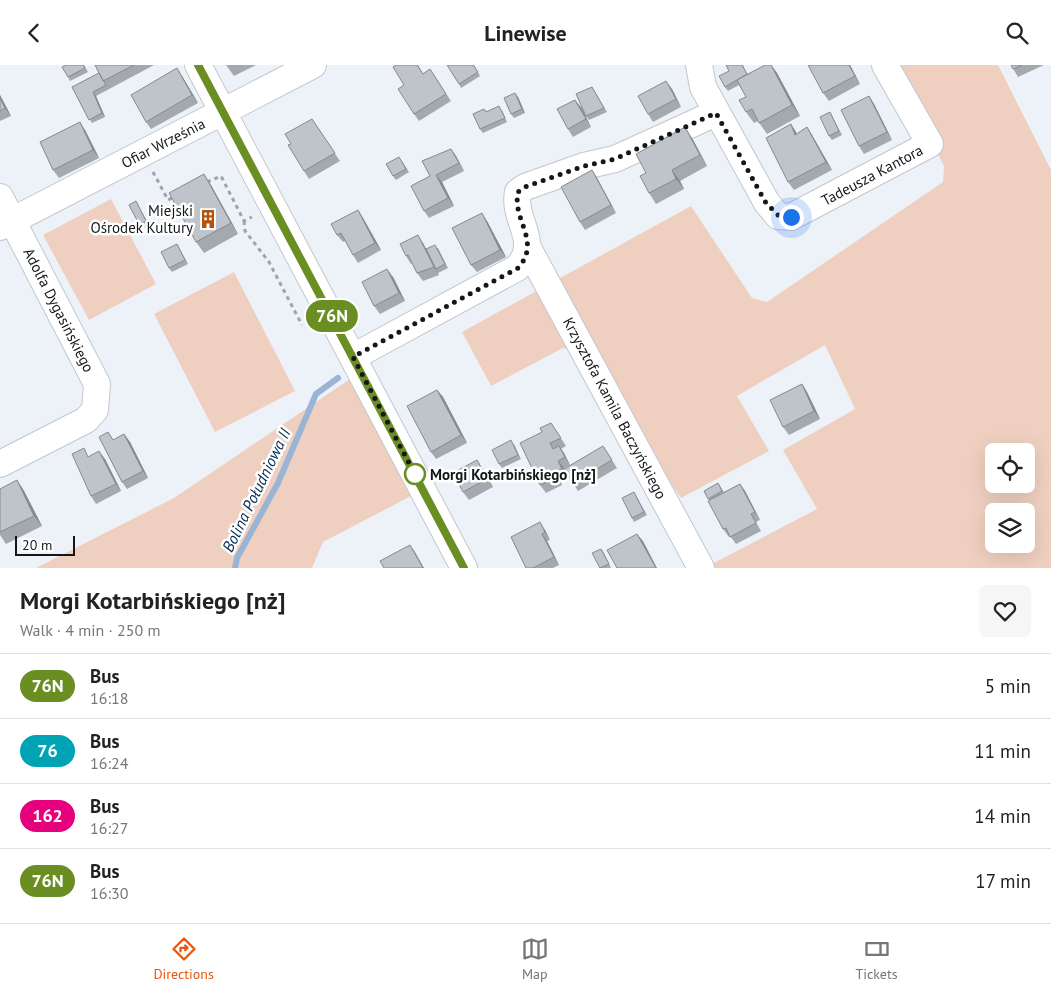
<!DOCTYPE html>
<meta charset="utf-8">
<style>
body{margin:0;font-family:"PT Sans",sans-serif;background:#f6f6f6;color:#222;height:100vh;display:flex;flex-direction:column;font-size:19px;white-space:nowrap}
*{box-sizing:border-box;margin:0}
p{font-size:16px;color:#767676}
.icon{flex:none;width:28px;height:28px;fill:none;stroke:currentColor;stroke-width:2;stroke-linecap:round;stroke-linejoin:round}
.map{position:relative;height:503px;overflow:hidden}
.drawer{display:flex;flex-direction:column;background:#fff;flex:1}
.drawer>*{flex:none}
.badge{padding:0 10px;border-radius:16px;font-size:18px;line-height:32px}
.fabs{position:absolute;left:985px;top:378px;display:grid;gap:10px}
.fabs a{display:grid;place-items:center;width:50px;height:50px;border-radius:8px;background:#fff;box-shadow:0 5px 20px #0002;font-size:25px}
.scale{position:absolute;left:15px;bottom:12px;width:60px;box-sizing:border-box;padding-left:5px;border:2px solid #141618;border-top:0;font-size:14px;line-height:18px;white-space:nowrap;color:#141618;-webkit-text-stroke:4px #fff;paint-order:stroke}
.you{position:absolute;width:25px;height:25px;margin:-12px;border:4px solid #fff;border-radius:50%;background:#1a73e8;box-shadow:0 0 0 8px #1a73e833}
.map>.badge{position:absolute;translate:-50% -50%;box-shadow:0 0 0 2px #fff}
.round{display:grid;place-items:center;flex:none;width:52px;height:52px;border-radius:8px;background:#f6f6f6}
.headline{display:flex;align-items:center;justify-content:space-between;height:85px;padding:0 20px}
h1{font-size:24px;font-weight:700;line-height:38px}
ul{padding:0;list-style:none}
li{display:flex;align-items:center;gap:15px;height:65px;padding:0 20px;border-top:1px solid #e0e0e0}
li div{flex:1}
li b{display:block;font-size:19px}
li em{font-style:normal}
li .badge{min-width:55px;font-weight:700;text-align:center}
header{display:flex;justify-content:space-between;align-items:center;height:65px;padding:0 20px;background:#fff;font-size:22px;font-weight:700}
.dock{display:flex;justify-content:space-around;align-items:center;height:70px;border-top:1px solid #e0e0e0;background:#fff;font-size:14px;color:#767676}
.dock a{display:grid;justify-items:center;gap:2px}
.dock .selected{color:#ea580c}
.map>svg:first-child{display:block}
</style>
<header><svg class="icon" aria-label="back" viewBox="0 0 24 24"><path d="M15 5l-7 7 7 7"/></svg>Linewise<svg class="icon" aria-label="search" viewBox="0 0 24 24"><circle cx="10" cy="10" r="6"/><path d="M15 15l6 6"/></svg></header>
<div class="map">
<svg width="1051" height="503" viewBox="0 0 1051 503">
<rect width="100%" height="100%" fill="#edf2f9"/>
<!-- green -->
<path fill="#efd0c0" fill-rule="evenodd" d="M 891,0 L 998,0 L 1051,105 L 1051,503 L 714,503 L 712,499 L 817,444 L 783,385 L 855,344 L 825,280 L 737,331 L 769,386 L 681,433 L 579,287 L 563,283 L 491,321 L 462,267 L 691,141 L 752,233 L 767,237 L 943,117 L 944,101 ZM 994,386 L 1026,386 L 1026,419 L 994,419 ZM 994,446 L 1026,446 L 1026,479 L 994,479 Z
M 111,134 L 156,219 L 89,255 L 43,170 Z
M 234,207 L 295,326 L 215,367 L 154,249 Z
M 350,314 L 413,430 L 323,477 L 312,503 L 36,503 L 174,433 Z"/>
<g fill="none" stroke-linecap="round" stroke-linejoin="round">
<!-- stream -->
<path stroke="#99b4d5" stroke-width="6" d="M 235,503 L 237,493 L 278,418 L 316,329 L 338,313"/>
<!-- minor casing -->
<g stroke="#c2c7ce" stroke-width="28">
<path id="minor" d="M 198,0 L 464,503
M 699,0 L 703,22 L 767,138 L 778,151 L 791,152 L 930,79 L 885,0
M 0,132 L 97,319 L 95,345 L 86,355 L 0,399
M 0,162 L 313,0
M 528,183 L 701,503
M 353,292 L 517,203 C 542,176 512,156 518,127 L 525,122 L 584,101 L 615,94 L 716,48"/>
</g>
<!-- path -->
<path stroke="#a0a4a9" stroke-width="3" stroke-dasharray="4 4" stroke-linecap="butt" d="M 153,107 L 168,135 L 174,132
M 207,117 L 221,111 L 244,156 L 252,152
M 244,156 L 245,166 L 269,197 L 302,260"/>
<!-- minor -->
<use href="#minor" stroke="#fff" stroke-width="26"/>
</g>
<!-- wall -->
<path fill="#a4a9ae" d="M 66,0 L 84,0 L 88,7 L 70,16 L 68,12 Z
M 95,0 L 154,0 L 96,31 L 105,52 L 92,58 L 72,22 L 99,8 Z
M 226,0 L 256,0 L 234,11 Z
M 396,0 L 418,0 L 423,9 L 430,4 L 451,36 L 419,56 L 414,49 L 404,20 Z
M 474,0 L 480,11 L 461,23 L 459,19 Z
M 726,0 L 743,0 L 747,9 L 771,0 L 777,8 L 800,51 L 767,69 L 758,56 L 754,58 L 746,47 L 746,32 L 739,20 L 728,26 L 725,22 L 729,6 Z
M 808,0 L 850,0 L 860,19 L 829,36 L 823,28 Z
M 1011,0 L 1044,0 L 1018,12 Z
M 182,11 L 198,38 L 151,64 L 146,57 Z
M 592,22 L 607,47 L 589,55 L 586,51 Z
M 672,24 L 681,42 L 653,57 L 648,49 Z
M 0,30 L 11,51 L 0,56 Z
M 869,31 L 874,39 L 892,75 L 864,89 L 859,81 Z
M 518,32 L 525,48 L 514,53 L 511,49 Z
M 581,42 L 591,62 L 573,72 L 568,64 Z
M 484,44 L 486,46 L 502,45 L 507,57 L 483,68 L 480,64 Z
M 832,51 L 842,70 L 832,75 L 829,71 Z
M 312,54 L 340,96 L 309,114 L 304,106 L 291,79 Z
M 791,59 L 797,69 L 807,62 L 812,70 L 832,105 L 794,125 L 788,117 Z
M 85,65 L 99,93 L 59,113 L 53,105 Z
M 692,73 L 707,101 L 680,116 L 684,124 L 656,139 L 649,128 L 646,108 Z
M 451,84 L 456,91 L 464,106 L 442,117 L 454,141 L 429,153 L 424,146 L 430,111 Z
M 402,96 L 409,107 L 396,115 L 393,111 Z
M 592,105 L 597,113 L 616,148 L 585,165 L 580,157 Z
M 211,120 L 238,169 L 204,188 L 196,177 Z
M 136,136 L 149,160 L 142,163 L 139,159 Z
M 358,145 L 363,153 L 381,185 L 358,198 L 353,190 L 345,176 L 343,177 L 337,170 Z
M 487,156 L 506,192 L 477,207 L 471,200 Z
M 423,178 L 426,184 L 438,183 L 448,203 L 438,208 L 439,210 L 423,216 L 417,208 L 412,198 L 411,199 L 406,191 Z
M 177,179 L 188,199 L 172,207 L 169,203 Z
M 393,212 L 405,236 L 380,249 L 374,241 Z
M 802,319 L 807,327 L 820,354 L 789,370 L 783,362 Z
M 437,325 L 443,332 L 467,378 L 436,394 L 431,387 Z
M 551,358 L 566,381 L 561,384 L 564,388 L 570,400 L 564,403 L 568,411 L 560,415 L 562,420 L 546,428 L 540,420 Z
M 124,369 L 130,377 L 148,413 L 127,424 L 122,417 L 114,375 Z
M 514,379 L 521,394 L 502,403 L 499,399 Z
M 603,381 L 617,403 L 578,426 L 573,418 Z
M 89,391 L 105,394 L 121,426 L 96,439 L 91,431 Z
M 477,395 L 482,403 L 493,422 L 469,435 L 463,427 Z
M 17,415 L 24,426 L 42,461 L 6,479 L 0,470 L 0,424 Z
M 718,418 L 724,427 L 740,419 L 745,426 L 760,455 L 756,457 L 761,466 L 736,479 L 730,471 L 729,472 L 723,464 L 709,435 L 704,426 Z
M 634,427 L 647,450 L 634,457 L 632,453 Z
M 545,465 L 550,475 L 547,476 L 559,500 L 553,503 L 526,503 L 511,472 Z
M 601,484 L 604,488 L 611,503 L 600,503 Z"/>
<!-- shaded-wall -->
<path fill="#86898d" d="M 771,0 L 777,8 L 800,51 L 792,40 Z
M 849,0 L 850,0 L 860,19 L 855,11 Z
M 177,3 L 182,11 L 198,38 L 192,30 Z
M 666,16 L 672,24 L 681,42 L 676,34 Z
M 93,27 L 96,31 L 105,52 L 102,48 Z
M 515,28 L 518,32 L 525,48 L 522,44 Z
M 0,30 L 11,51 L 5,43 L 0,33 Z
M 869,31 L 874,39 L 892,75 L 887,67 Z
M 575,35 L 581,42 L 591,62 L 586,54 Z
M 80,57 L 85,65 L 99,93 L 93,85 Z
M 791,59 L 796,67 L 800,78 L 795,70 Z
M 685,62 L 692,73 L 707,101 L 700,90 Z
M 807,62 L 812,70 L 832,105 L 826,97 Z
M 451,84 L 456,91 L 464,106 L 459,98 Z
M 592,105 L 597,113 L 616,148 L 611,140 Z
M 672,105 L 680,116 L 684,124 L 676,114 Z
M 204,109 L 211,120 L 238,169 L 231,158 Z
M 436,110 L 442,117 L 454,141 L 448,133 Z
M 358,145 L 363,153 L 381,185 L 375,178 Z
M 482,148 L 487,156 L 506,192 L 500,185 Z
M 418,170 L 423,178 L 439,210 L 434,202 Z
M 387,204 L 393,212 L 405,236 L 399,228 Z
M 802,319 L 807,327 L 820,354 L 814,346 Z
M 437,325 L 443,332 L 467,378 L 461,370 Z
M 124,369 L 130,377 L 148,413 L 143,406 Z
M 559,381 L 564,388 L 570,400 L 565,392 Z
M 99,386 L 105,394 L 121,426 L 116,419 Z
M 477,395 L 482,403 L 493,422 L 487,414 Z
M 558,396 L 564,403 L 568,411 L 562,404 Z
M 17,415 L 24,426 L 42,461 L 34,451 Z
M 740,419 L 745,426 L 760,455 L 755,447 Z
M 540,457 L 545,465 L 550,475 L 545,467 Z
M 542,469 L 547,476 L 559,500 L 554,492 Z
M 637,469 L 643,476 L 657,503 L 656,503 Z
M 410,480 L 415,487 L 424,503 L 423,503 Z"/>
<!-- building -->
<path fill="#bfc4ca" stroke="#86898d" d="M 66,0 L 83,0 L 85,3 L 68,12 L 62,2 Z
M 95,0 L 134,0 L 103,16 Z
M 396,0 L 417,0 L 423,9 L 430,4 L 446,29 L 414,49 L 398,24 L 404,20 L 393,2 Z
M 447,0 L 473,0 L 478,7 L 459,19 Z
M 726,0 L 742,0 L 747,9 L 725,22 L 719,11 L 729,6 Z
M 765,0 L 771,0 L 792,40 L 759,58 L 752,44 L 746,47 L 739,35 L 746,32 L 737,15 Z
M 808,0 L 849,0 L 855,11 L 823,28 Z
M 1011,0 L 1022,0 L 1013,4 Z
M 177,3 L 192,30 L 146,57 L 131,30 Z
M 99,8 L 106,20 L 93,27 L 102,48 L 89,55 L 72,22 Z
M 666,16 L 676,34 L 648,49 L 638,31 Z
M 592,22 L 604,43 L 586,51 L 576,29 Z
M 515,28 L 522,44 L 511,49 L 504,33 Z
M 869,31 L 887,67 L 859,81 L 841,45 Z
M 0,33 L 5,43 L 0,46 Z
M 575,35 L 586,54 L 568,64 L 557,44 Z
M 499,41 L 505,53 L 480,64 L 473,49 L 484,44 L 486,47 Z
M 830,47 L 839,66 L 829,71 L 820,52 Z
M 312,54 L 335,88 L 304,106 L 288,80 L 291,79 L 285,69 Z
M 80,57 L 93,85 L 53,105 L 40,77 Z
M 791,59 L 795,70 L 807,62 L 826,97 L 788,117 L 766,73 Z
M 685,62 L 700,90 L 672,105 L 676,114 L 649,128 L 640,111 L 646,108 L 636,89 Z
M 451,84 L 459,98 L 436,110 L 448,133 L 424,146 L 411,121 L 430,111 L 422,96 Z
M 399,92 L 406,104 L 393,111 L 386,99 Z
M 592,105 L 611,140 L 580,157 L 561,122 Z
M 204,109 L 231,158 L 196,177 L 169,128 Z
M 136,136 L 146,156 L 139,159 L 129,140 Z
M 358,145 L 375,178 L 353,190 L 341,168 L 337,170 L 331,159 Z
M 482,148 L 500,185 L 471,200 L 452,163 Z
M 418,170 L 434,202 L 417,208 L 408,190 L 406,191 L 400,179 Z
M 177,179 L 185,195 L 169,203 L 161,187 Z
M 435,180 L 445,199 L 436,204 L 426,184 Z
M 387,204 L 399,228 L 374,241 L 362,217 Z
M 802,319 L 814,346 L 783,362 L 770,335 Z
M 437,325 L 461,370 L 431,387 L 407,341 Z
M 551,358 L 561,373 L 550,378 L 553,384 L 559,381 L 565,392 L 558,396 L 562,404 L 555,407 L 557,412 L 540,420 L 520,378 L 542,367 L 540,363 Z
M 108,367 L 113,375 L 124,369 L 143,406 L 122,417 L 99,372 Z
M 511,375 L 518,390 L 499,399 L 492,385 Z
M 603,381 L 612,395 L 573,418 L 564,404 Z
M 84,383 L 88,392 L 99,386 L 116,419 L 91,431 L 72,389 Z
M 477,395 L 487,414 L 463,427 L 453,408 Z
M 17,415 L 34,451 L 0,467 L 0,424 Z
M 718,418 L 722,426 L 708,434 L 704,426 Z
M 740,419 L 755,447 L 751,449 L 756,458 L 730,472 L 726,463 L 723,464 L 708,436 Z
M 634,427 L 644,447 L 632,453 L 622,433 Z
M 540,457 L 545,467 L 542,469 L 554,492 L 533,503 L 526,503 L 511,472 Z
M 637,469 L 656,503 L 617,503 L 607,485 Z
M 410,480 L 423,503 L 384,503 L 380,496 Z
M 601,484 L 609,499 L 600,503 L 592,488 Z"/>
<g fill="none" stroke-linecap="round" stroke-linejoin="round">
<!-- line casing -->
<g stroke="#fff" stroke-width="11">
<path id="line" d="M 198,0 L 464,503"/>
</g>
<!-- line -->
<use href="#line" stroke="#6b8e23" stroke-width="8"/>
<!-- walk -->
<path stroke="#141618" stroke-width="5" stroke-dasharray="0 9" d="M 415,409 L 418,415 L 353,292 L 518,203 C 542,176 512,156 518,127 L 525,122 L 584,101 L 615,94 L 716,48 L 766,138 L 778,150 L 791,152"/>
</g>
<!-- icons -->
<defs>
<g id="building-bare" transform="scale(1.5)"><path d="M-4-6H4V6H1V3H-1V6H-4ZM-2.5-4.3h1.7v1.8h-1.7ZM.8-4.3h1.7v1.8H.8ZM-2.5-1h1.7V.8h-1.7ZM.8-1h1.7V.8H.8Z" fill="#b3540d" stroke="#fff" stroke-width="2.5" paint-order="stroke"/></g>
</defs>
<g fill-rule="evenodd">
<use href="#building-bare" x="208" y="154"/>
</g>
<!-- markers -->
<circle fill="#fff" stroke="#6b8e23" stroke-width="2.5" cx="415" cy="409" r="10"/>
<g text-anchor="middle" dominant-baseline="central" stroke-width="5" stroke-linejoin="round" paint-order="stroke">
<!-- street labels -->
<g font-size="15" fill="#141618" stroke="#fff">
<text transform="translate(163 78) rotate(-27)">Ofiar Września</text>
<text transform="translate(872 110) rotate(-28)">Tadeusza Kantora</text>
<text transform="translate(59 245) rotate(63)">Adolfa Dygasińskiego</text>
<text transform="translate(615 343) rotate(62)">Krzysztofa Kamila Baczyńskiego</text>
</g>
<!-- poi labels -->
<g font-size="15" fill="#141618" stroke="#fff" text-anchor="end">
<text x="193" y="145">Miejski<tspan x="193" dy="17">Ośrodek Kultury</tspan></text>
</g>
<!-- stop labels -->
<g font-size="15" font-weight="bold" fill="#141618" stroke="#fff" text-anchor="start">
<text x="430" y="409">Morgi Kotarbińskiego [nż]</text>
</g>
<!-- water labels -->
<g font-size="16" font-style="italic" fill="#032a54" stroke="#fff">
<text transform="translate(256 425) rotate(-64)">Bolina Południowa II</text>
</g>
</g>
</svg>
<div class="fabs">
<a><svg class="icon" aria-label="locate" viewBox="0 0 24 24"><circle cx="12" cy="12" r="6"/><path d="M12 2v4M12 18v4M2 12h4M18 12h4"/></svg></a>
<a><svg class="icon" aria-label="layers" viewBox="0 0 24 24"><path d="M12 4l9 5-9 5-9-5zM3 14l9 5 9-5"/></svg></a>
</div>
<div class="scale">20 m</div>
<div class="you" style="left:791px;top:152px"></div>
<b class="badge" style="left:332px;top:251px;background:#6b8e23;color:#fff">76N</b>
</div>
<section class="drawer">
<div class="headline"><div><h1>Morgi Kotarbińskiego [nż]</h1><p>Walk · 4 min · 250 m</p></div><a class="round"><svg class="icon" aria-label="heart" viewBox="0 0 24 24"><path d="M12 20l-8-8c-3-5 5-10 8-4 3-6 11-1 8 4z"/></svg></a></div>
<ul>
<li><span class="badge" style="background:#6b8e23;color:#fff">76N</span><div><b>Bus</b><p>16:18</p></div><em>5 min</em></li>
<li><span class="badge" style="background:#00a3b4;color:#fff">76</span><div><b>Bus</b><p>16:24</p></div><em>11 min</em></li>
<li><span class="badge" style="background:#e6007e;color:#fff">162</span><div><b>Bus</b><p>16:27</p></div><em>14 min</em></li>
<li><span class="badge" style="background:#6b8e23;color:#fff">76N</span><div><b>Bus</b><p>16:30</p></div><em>17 min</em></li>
</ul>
</section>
<nav class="dock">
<a class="selected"><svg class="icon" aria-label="directions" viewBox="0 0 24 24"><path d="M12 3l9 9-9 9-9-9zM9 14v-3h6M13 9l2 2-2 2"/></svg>Directions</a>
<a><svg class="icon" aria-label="map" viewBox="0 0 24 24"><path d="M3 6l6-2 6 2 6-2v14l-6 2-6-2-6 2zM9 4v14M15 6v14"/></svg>Map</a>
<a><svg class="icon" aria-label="tickets" viewBox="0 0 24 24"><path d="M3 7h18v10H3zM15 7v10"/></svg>Tickets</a>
</nav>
